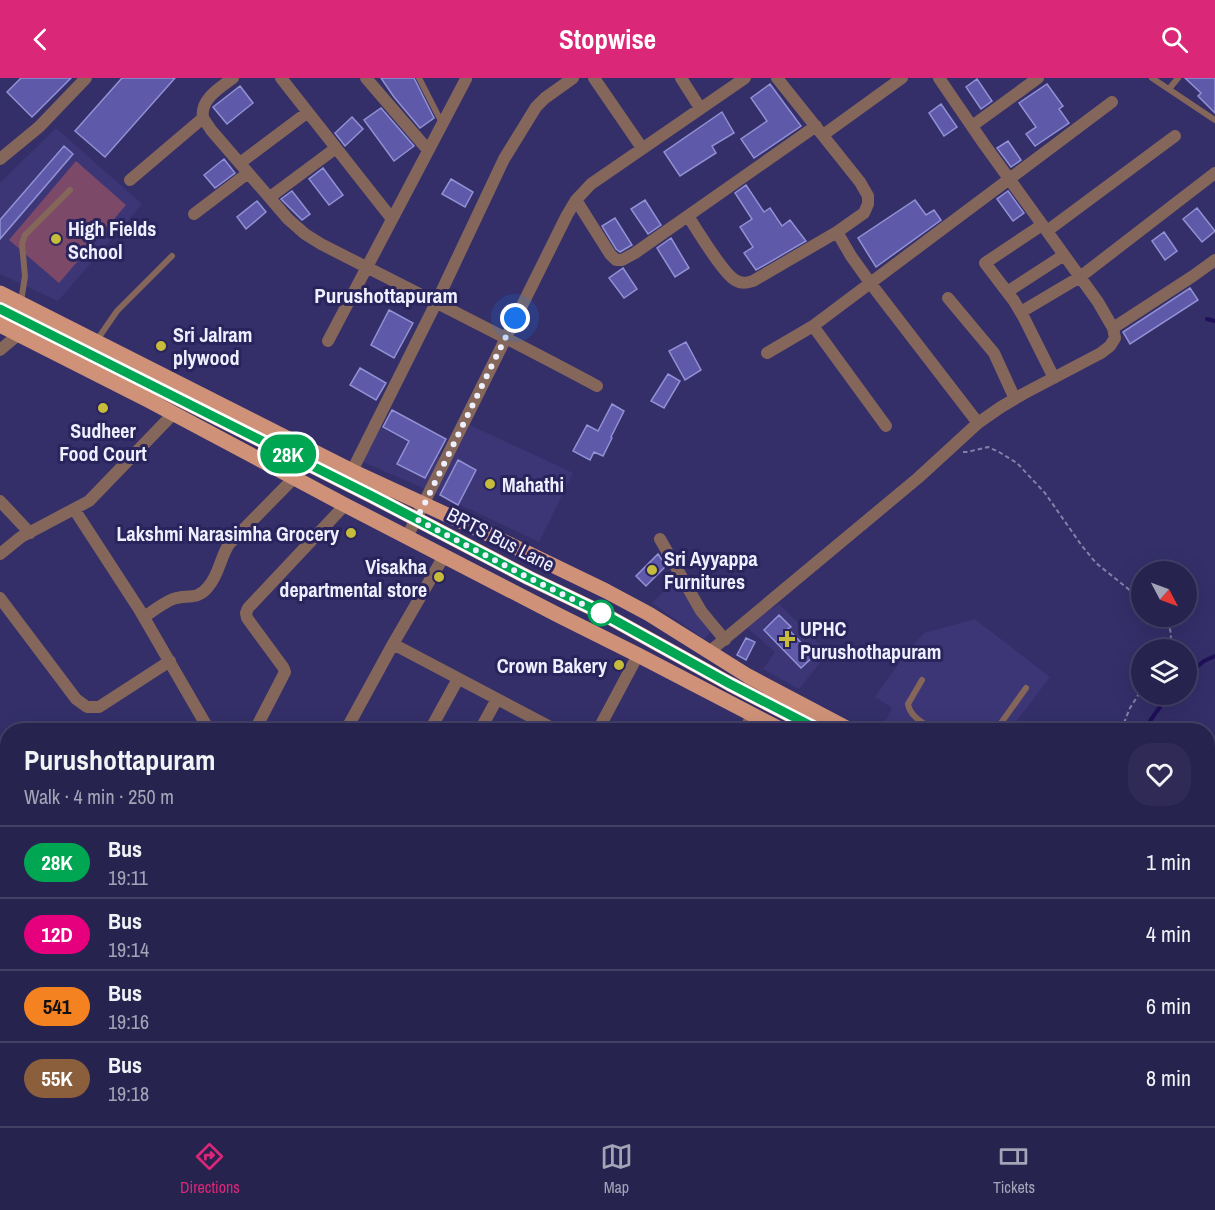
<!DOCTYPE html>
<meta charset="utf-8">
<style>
body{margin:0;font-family:"Archivo Narrow",sans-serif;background:#2f2b56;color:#f1f3f6;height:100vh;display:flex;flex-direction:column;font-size:22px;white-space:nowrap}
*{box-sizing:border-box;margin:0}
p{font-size:20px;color:#a4a4b7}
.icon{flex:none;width:33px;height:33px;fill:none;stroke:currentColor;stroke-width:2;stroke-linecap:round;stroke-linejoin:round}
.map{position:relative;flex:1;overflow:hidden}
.side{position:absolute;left:0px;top:645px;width:1215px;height:404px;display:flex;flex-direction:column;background:#27234f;border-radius:24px 24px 0 0;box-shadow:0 6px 24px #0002,0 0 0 2px #434066}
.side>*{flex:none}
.badge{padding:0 12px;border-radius:20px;font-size:21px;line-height:39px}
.needle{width:39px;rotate:131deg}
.controls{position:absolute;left:1131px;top:483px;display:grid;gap:12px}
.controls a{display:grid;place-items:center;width:66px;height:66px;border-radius:50%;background:#27234f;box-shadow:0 6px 24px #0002,0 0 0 2px #434066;font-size:30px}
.you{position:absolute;width:30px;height:30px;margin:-15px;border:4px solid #fff;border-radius:50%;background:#1a73e8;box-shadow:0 0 0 9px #1a73e833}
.map>.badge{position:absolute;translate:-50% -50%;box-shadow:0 0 0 3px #fff}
.round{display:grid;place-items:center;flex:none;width:63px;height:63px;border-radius:24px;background:#2f2b56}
.overview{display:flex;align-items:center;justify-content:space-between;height:102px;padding:0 24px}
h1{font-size:28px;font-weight:800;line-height:45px}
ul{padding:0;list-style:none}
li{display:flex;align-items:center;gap:18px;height:72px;padding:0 24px;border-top:2px solid #434066}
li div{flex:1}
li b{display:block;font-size:22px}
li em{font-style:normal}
li .badge{min-width:66px;font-weight:700;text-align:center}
header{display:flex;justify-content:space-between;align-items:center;height:78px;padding:0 24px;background:#db2777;color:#fff;font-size:27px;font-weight:800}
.dock{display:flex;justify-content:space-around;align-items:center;height:84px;border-top:2px solid #434066;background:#27234f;font-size:16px;color:#a4a4b7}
.dock a{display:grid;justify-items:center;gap:3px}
.dock .selected{color:#db2777}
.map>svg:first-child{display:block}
</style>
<header><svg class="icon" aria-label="back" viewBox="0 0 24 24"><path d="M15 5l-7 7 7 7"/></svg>Stopwise<svg class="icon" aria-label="search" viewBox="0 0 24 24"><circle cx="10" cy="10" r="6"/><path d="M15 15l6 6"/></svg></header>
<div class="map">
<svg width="1215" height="1048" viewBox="0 0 1215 1048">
<rect width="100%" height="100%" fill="#342f69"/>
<!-- built -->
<path fill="#3c3677" d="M 56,50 L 142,126 L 58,223 L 0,196 L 0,105 Z
M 470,347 L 573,395 L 539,464 L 437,416 L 361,383 L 380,349 L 451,385 Z
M 678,499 L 711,554 L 704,561 L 652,525 Z
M 779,526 L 828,575 L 799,611 L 763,591 L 775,574 L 745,548 Z
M 975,541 L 1050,599 L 1010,652 L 881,652 L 892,630 L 875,619 L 906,575 L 924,555 Z"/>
<!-- pitch -->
<path fill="#7c4a68" d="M 76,83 L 126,127 L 59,205 L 9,162 Z"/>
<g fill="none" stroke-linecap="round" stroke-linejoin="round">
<!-- stream -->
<path stroke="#200f5a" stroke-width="4" d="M 1207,241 L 1215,243
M 1186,598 L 1204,583 L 1215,578
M 1146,652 L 1150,643 L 1169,616
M 503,1048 L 522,1041"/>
</g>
<!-- building -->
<path fill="#5e5aa9" stroke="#9191d4" stroke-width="1.5" d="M 21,0 L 71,0 L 32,39 L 7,14 Z
M 122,0 L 175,0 L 105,79 L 75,53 Z
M 381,0 L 414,0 L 434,40 L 420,50 L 394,19 Z
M 1185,0 L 1215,0 L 1215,35 L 1198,18 L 1201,15 Z
M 977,1 L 992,23 L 981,31 L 966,9 Z
M 770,6 L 801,48 L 754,80 L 741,61 L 767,43 L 751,20 Z
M 1047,6 L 1063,28 L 1059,31 L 1069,45 L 1035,68 L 1026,56 L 1036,49 L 1019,25 Z
M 240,8 L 253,25 L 227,46 L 213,29 Z
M 941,26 L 957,49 L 944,58 L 929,35 Z
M 381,30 L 414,68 L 394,83 L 364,42 Z
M 722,34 L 734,55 L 712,68 L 716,75 L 680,98 L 664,74 Z
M 352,39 L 363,51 L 345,68 L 335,55 Z
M 1008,63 L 1021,82 L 1011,89 L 997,70 Z
M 64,68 L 73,76 L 0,161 L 0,142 Z
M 224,81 L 235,95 L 215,110 L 204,97 Z
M 323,90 L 343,117 L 329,127 L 309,101 Z
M 451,101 L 473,114 L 465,129 L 442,116 Z
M 746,107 L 764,134 L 770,130 L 782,148 L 790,142 L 806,163 L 756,192 L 744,175 L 753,169 L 740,149 L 752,141 L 735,115 Z
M 292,113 L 310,136 L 302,142 L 281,121 Z
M 1008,113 L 1024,135 L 1013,143 L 997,121 Z
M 645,122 L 661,147 L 648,156 L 631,131 Z
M 915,122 L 926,137 L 934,132 L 941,142 L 876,189 L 858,160 Z
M 257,123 L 266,134 L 246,151 L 237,139 Z
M 1197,130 L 1215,153 L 1202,164 L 1183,141 Z
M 615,140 L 632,167 L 620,174 L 616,171 L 602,148 Z
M 1164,154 L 1177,173 L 1165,182 L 1152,163 Z
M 671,160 L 689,190 L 675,199 L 657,170 Z
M 623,190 L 637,211 L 624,220 L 609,200 Z
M 1190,210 L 1198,222 L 1130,266 L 1123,254 Z
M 389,232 L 413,245 L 394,280 L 371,267 Z
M 686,264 L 701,292 L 685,302 L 669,273 Z
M 360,290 L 386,305 L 376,322 L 350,307 Z
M 668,296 L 680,303 L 664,330 L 651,323 Z
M 612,326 L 624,333 L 611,359 L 612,360 L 603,378 L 594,374 L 590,382 L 573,373 L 587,347 L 598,353 Z
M 392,332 L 446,361 L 425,400 L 397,386 L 409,363 L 383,349 Z
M 458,382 L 476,392 L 458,427 L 440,417 Z
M 658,476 L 666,488 L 646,508 L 636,498 Z
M 779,537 L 791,549 L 788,551 L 814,578 L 801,590 L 764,552 Z
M 746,560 L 755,564 L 746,582 L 737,577 Z"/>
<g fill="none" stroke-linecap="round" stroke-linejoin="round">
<!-- path -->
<path stroke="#8481a9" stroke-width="2" stroke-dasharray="4.5 3" stroke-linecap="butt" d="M 963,374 L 967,374 L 988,369 L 999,374 L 1017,385 L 1045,415 L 1082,468 L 1096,485 L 1142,522
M 1161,538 C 1172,550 1173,556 1168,572
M 1121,652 L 1130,630 L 1142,611
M 899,1048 L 905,1041"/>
<!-- service -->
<path stroke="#85665a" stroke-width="6" d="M 419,0 L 442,45
M 1152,0 L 1215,42
M 1169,11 L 1178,0
M 21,224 L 25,198 L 22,166 L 25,157 L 70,112
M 97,262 L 117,233 L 172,178
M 922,602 L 908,626 C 910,639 924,645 934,652
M 996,652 L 1026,610"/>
<!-- minor -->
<path stroke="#85665a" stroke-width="12" d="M 233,0 C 221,9 200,21 203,39 C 204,43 209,48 211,52 L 288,141 L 305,156 L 321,166 C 413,213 506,259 597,308
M 281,0 L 392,141
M 366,0 L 428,72
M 594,0 L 642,70
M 681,0 L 700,30
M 972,48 L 1038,0
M 823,57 L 902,0
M 0,81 L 39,49 L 86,0
M 240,85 L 308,34
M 130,102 L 203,40
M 270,119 L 336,70
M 576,122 L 610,176 L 616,182 L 622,182 L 635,175 L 816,48
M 194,136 L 248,95
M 688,138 C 697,152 723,195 735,202 C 742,206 746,205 753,203 L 837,154 L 864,135 L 868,126 L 868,118 L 860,104 L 777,0
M 1042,147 L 985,185 L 1014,223 L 1024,240 L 1054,300
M 1047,153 L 1175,58
M 837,154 L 851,178 L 871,206 L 978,345
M 1007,214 L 1064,177
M 948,220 L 994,275 L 1015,321
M 1021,234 L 1080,199 L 1215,95
M 1113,250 L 1193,198 L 1215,182
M 328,263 L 466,1
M 0,272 L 19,256
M 767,275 L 813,248
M 886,348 L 813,248 L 1112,24
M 352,393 L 436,225 L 504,81 L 536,29 L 545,20 L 573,0
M 0,423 L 30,455
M 74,431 L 139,531 L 209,652
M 407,459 L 567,137 L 576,122 L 591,106 L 745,0
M 660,461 L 701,533 L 725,562
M 0,476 L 21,459 L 89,423 L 174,335
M 0,520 L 76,621 L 87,629 L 99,629 L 170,583
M 144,539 C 153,533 163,525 173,521 C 186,516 197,523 208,509 C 219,497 220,480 229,466 L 294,400
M 393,566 L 556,652
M 709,574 L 918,400 L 978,345 L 1001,329 L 1023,316 L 1101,275 L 1110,268 L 1115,260 L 1113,250 L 1098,224 L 984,66 L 939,0
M 255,652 L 285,594 L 283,589 L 247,540 L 246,535 L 248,530 L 345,427
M 346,652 L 393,566 L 444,478
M 430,652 L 458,601
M 480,652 L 497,621
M 598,652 L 638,577
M 745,652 L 752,637
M 0,745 L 8,751
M 0,851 L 8,858
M 1208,892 L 1215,897
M 0,953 L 8,959
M 104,1041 L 112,1048
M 475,1041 L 478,1045
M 151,1048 L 156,1041
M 637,1048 L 637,1041"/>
<!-- primary -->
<path stroke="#cf9278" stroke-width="15" d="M 0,215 L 352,393 L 484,454 L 606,513 L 649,536 L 748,598 L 850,652
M 0,231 L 372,418 L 529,500 L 600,534 L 730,606 L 819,652
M 0,247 L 148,322 L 345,427 L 558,537 L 638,577 L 782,652
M 1208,831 L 1215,834
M 1208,847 L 1215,851
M 1208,865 L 1215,868"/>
</g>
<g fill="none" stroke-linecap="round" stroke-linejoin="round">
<!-- line casing -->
<g stroke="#fff" stroke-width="14">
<path id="line" d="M 0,231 L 372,418 L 529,500 L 600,534 L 730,606 L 819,652"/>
</g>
<!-- line -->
<use href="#line" stroke="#00a651" stroke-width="9"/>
<!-- walk -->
<path stroke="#eff0ff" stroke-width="6" stroke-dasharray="0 10.8" d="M 515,240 L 424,427 L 416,441 L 529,500 L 601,535"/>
</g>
<!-- markers -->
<g fill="#c7bb3b" stroke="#2a245d" stroke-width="2">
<circle cx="56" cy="161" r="6"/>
<circle cx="161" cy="268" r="6"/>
<circle cx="103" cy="330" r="6"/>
<circle cx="490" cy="406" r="6"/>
<circle cx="351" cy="455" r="6"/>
<circle cx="652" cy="492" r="6"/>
<circle cx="439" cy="499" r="6"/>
<path d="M784 552h6v6h6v6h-6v6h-6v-6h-6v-6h6z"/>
<circle cx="619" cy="587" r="6"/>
</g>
<circle fill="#fff" stroke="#00a651" stroke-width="3" cx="601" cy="535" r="12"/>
<g text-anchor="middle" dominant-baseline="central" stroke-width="6" stroke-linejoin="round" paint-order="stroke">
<!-- poi labels -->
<g font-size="20" font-weight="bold" fill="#eff0ff" stroke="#2a245d" text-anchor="start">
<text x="68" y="150">High Fields<tspan x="68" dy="23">School</tspan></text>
<text x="173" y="256">Sri Jalram<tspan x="173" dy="23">plywood</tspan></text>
<text x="103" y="352" text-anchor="middle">Sudheer<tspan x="103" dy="23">Food Court</tspan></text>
<text x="502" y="406">Mahathi</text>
<text x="339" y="455" text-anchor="end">Lakshmi Narasimha Grocery</text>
<text x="664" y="480">Sri Ayyappa<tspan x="664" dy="23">Furnitures</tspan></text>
<text x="427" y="488" text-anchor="end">Visakha<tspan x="427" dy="23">departmental store</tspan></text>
<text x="800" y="550">UPHC<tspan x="800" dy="23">Purushothapuram</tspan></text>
<text x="607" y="587" text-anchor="end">Crown Bakery</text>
</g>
<!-- street labels -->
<g font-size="20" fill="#eff0ff" stroke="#2a245d">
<text transform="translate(501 461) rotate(27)">BRTS Bus Lane</text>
</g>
<!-- neighbourhood labels -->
<g font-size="21" font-weight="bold" fill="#eff0ff" stroke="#2a245d">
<text x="386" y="217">Purushottapuram</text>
</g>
</g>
</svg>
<div class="controls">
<a><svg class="needle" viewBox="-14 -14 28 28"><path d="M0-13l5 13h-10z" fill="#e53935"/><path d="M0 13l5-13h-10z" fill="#a4a4b7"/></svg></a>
<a><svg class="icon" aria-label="layers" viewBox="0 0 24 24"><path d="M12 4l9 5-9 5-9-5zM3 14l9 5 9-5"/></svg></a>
</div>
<div class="you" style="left:515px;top:240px"></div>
<b class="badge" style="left:288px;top:376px;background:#00a651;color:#fff">28K</b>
<section class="side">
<div class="overview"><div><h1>Purushottapuram</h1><p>Walk · 4 min · 250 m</p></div><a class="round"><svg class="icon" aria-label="heart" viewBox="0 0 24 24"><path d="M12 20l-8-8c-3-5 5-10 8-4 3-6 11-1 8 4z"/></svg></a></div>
<ul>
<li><span class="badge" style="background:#00a651;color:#fff">28K</span><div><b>Bus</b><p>19:11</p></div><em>1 min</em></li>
<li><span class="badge" style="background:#e6007e;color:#fff">12D</span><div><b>Bus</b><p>19:14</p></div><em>4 min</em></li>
<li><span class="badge" style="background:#f58220;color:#111">541</span><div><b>Bus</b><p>19:16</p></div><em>6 min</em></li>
<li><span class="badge" style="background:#8b5e3c;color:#fff">55K</span><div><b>Bus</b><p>19:18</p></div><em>8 min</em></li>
</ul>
</section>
</div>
<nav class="dock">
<a class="selected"><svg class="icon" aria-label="directions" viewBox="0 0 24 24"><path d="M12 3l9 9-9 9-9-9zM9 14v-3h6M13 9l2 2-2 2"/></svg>Directions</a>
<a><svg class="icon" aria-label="map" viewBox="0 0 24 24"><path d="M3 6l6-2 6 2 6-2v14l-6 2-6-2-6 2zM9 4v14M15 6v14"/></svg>Map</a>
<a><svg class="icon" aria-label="tickets" viewBox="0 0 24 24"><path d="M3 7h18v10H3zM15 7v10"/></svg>Tickets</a>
</nav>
